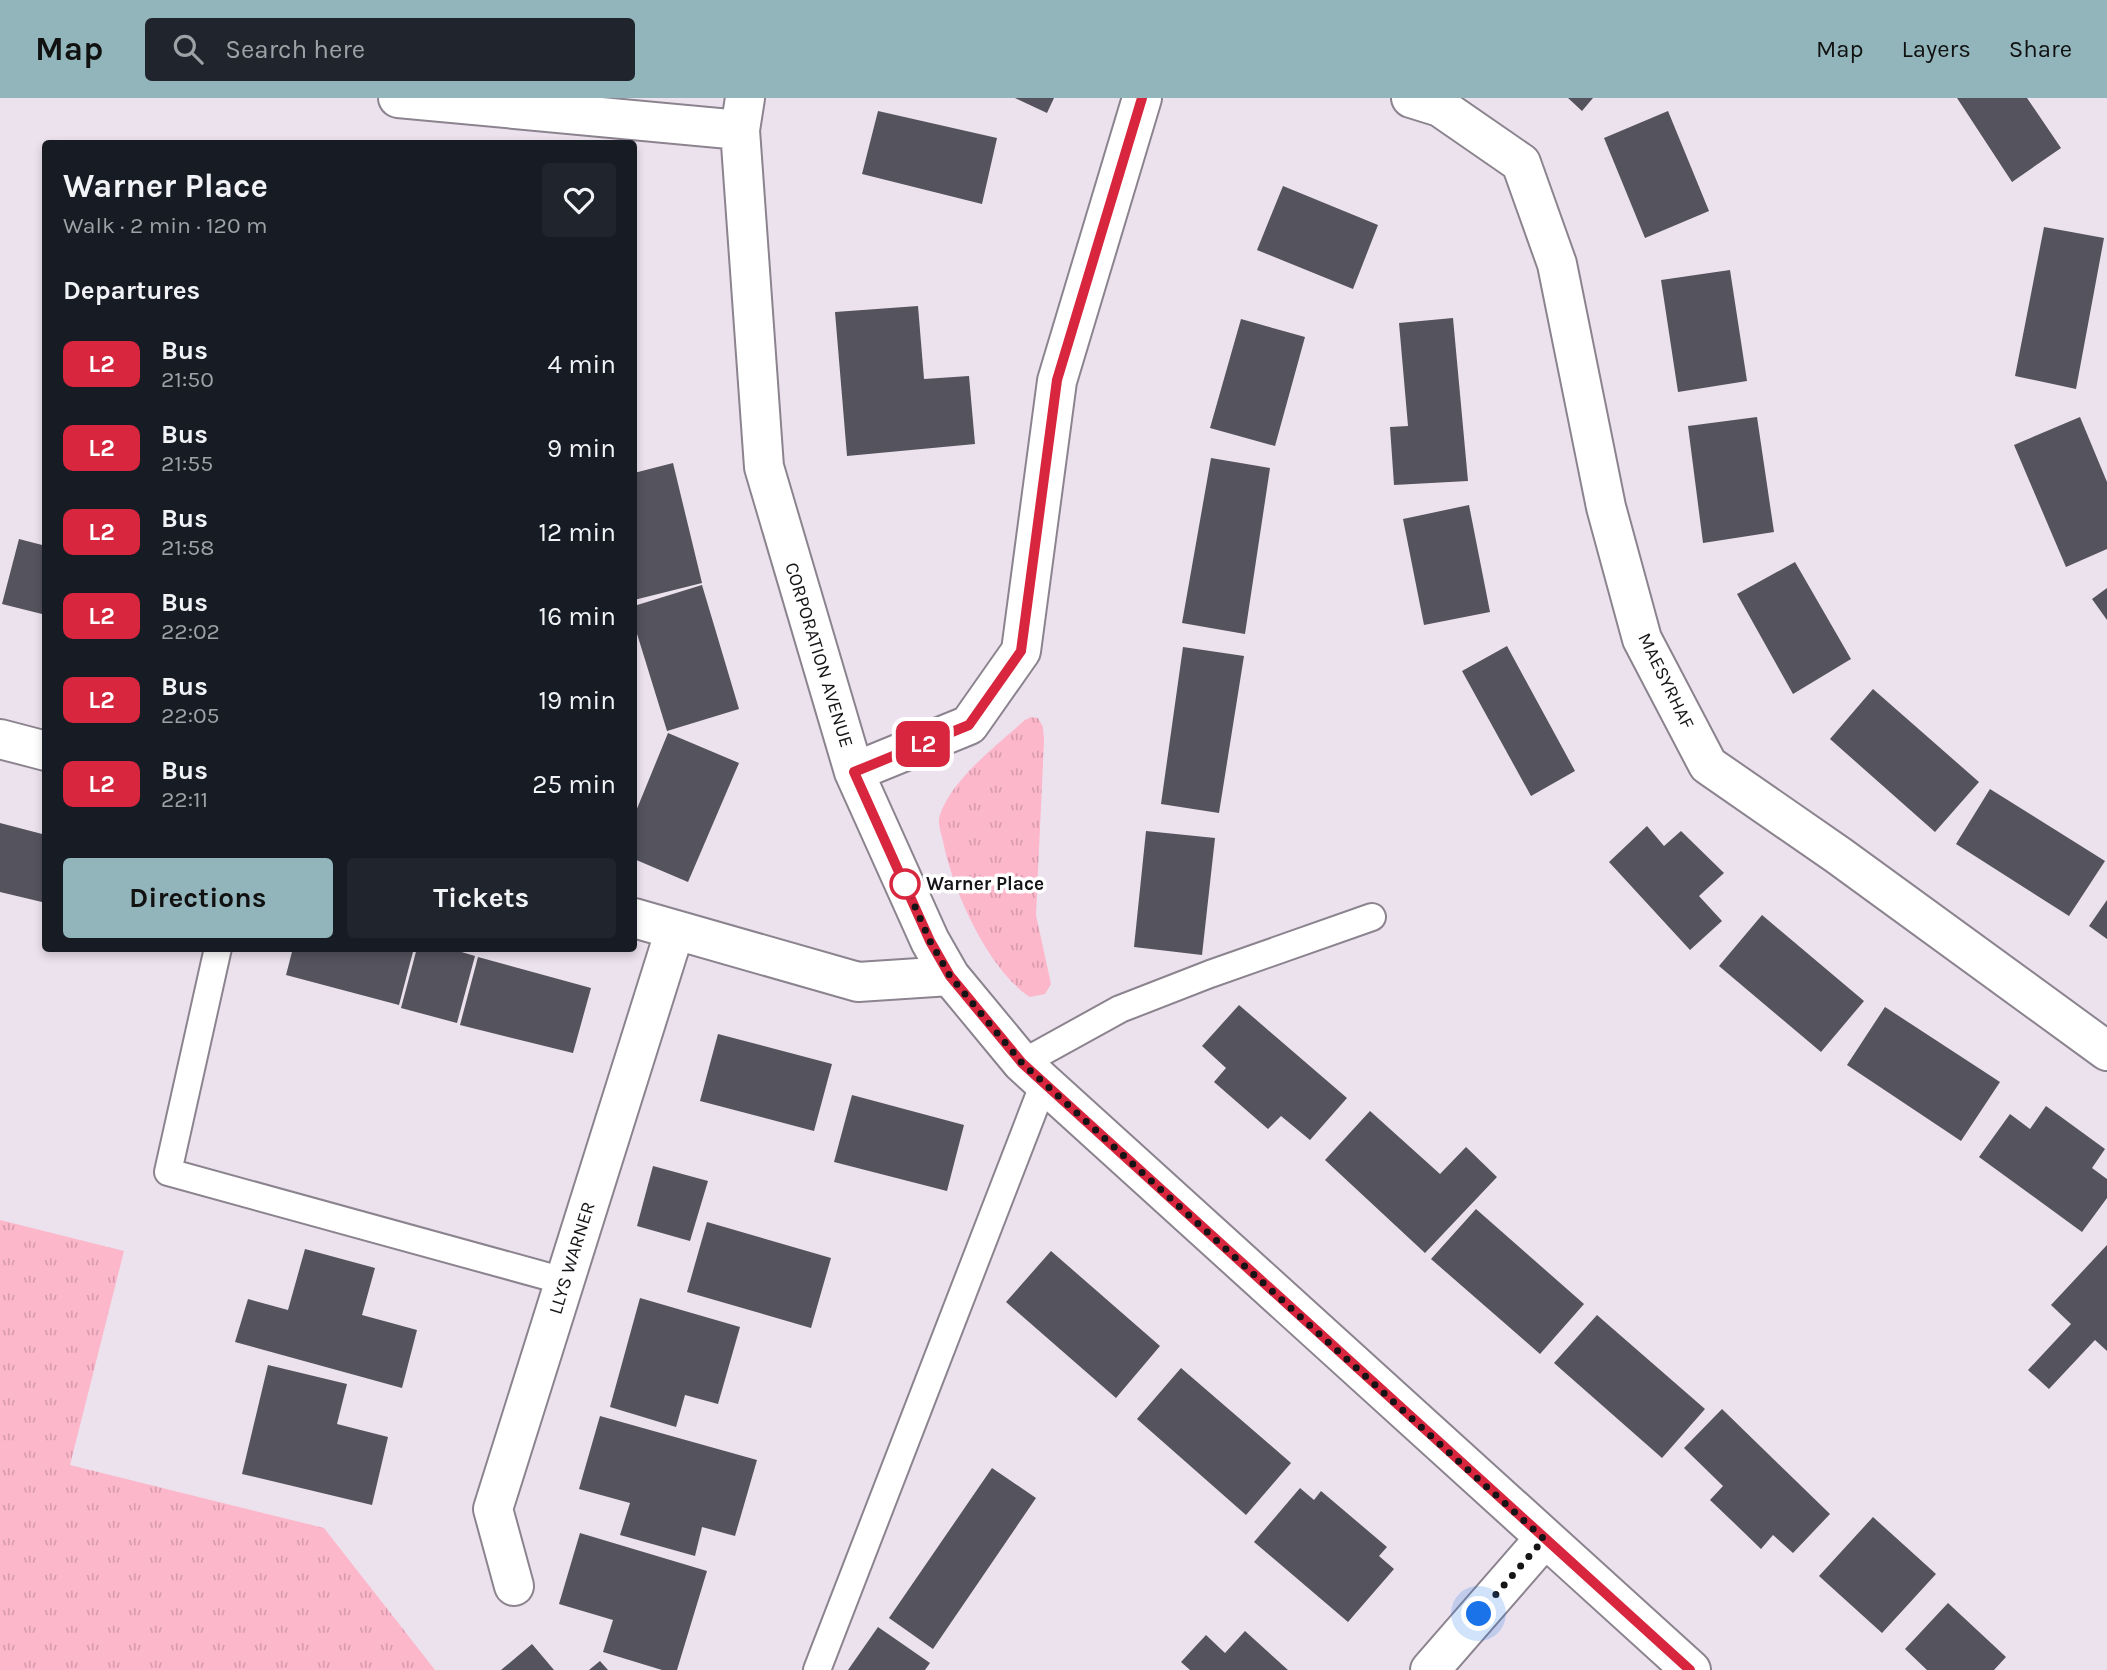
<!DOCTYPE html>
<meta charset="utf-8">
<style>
body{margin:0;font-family:Karla,sans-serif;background:#20242c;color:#f1f3f6;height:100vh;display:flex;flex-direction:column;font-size:26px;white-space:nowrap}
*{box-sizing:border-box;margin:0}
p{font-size:23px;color:#9ea1a6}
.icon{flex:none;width:38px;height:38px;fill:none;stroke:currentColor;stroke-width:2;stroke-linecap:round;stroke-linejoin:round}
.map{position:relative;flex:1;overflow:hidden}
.side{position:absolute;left:42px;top:42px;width:595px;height:812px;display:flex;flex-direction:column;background:#171b24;border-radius:7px;box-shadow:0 4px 10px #0003}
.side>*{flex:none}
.badge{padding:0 14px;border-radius:10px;font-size:24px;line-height:46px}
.you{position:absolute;width:35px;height:35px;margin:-18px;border:5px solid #fff;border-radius:50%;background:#1a73e8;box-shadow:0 0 0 10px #1a73e833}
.map>.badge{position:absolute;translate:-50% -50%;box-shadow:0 0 0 4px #fff}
h2{padding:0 21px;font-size:26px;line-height:63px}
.round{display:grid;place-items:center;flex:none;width:74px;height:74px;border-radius:7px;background:#20242c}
.head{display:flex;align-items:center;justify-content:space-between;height:119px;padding:0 21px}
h1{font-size:33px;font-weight:700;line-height:52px}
.button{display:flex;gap:14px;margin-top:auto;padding:14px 21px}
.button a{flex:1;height:80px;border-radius:7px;background:#92b5bc;color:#111;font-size:28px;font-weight:700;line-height:80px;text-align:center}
.button a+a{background:#20242c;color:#f1f3f6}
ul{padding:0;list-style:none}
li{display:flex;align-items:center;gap:21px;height:84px;padding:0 21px}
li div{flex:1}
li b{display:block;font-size:26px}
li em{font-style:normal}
li .badge{min-width:77px;font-weight:700;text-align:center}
header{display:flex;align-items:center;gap:42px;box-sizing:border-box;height:98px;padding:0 35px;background:#92b5bc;color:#111}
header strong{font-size:33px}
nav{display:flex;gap:38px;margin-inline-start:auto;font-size:24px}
.search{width:490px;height:63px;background:#20242c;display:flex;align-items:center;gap:18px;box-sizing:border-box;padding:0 24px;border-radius:7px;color:#9ea1a6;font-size:26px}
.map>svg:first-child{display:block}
</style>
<header>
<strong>Map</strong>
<div class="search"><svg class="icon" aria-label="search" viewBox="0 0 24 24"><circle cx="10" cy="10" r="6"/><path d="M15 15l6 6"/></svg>Search here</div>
<nav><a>Map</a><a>Layers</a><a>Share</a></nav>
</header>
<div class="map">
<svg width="2107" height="1572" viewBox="0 0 2107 1572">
<defs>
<pattern id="grass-tufts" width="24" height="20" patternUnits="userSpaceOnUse" patternTransform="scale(1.75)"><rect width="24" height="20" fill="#fdb7cb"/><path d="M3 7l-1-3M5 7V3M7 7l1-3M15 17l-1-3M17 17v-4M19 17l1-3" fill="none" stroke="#d89cae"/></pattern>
</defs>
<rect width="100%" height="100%" fill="#ebe2ee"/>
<!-- grass -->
<path fill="url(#grass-tufts)" d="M 1031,619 L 1038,620 L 1043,629 L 1044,643 L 1036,817 L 1051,886 L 1045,896 L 1030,899 C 988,872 952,791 943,743 C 941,735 937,724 940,717 C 951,682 998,646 1025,622 Z
M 0,1122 L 124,1153 L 70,1367 L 324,1430 L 435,1572 L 0,1572 Z"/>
<!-- building -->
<path fill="#55535e" d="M 1015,0 L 1054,0 L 1047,15 Z
M 1568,0 L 1593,0 L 1582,13 Z
M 1957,0 L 2027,0 L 2061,50 L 2012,84 Z
M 878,13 L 997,40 L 982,106 L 862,76 Z
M 1668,13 L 1709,113 L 1645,140 L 1604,40 Z
M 1283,88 L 1378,127 L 1353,191 L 1257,152 Z
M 2044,129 L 2104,140 L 2076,291 L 2015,278 Z
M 1730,172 L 1747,283 L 1678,294 L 1661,182 Z
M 918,208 L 924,281 L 969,278 L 975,346 L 847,358 L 835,214 Z
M 1453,220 L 1468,383 L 1394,387 L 1390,329 L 1408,328 L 1399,225 Z
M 1241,221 L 1305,239 L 1275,348 L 1210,330 Z
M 1757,319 L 1774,434 L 1703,445 L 1688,328 Z
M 2080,319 L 2107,384 L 2107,451 L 2066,469 L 2014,347 Z
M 1211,360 L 1270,370 L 1245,536 L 1182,525 Z
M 673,365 L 702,485 L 634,502 L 634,375 Z
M 1469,407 L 1490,514 L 1424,527 L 1403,421 Z
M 19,441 L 46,448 L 46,517 L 2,506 Z
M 1795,464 L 1851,561 L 1793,596 L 1737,496 Z
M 702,487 L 739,611 L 667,633 L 634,526 L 634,508 Z
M 2107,490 L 2107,522 L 2092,501 Z
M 1507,548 L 1575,673 L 1531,698 L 1462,573 Z
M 1183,549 L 1244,558 L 1219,715 L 1161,706 Z
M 1873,591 L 1979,684 L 1935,734 L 1830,641 Z
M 668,635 L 739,665 L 688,784 L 634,761 L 634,718 Z
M 1990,691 L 2105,763 L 2069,818 L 1956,746 Z
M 0,725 L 46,737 L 46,790 L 42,804 L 0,794 Z
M 1647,728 L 1664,748 L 1681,733 L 1724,775 L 1699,798 L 1722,823 L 1690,852 L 1609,764 Z
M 1146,733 L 1215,740 L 1202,857 L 1134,849 Z
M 2107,802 L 2107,841 L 2089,828 Z
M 1762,817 L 1864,903 L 1821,954 L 1719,868 Z
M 293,850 L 414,850 L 399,907 L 286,877 Z
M 417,850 L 448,850 L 475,858 L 457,925 L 401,910 Z
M 478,859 L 591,890 L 573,955 L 460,927 Z
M 1239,907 L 1347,1000 L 1310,1042 L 1281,1018 L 1268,1031 L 1214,984 L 1226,970 L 1202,948 Z
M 1885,909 L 2000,984 L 1961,1043 L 1847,967 Z
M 718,936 L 832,966 L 814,1033 L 700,1003 Z
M 852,997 L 964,1027 L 947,1093 L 834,1064 Z
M 2046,1008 L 2105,1051 L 2092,1070 L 2107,1081 L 2107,1100 L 2082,1134 L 1979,1059 L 2010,1016 L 2030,1031 Z
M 1370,1013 L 1440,1076 L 1466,1049 L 1497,1079 L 1425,1155 L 1325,1062 Z
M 653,1068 L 708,1083 L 690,1143 L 637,1128 Z
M 1476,1111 L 1584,1206 L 1540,1256 L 1431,1161 Z
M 707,1124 L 831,1160 L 811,1230 L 687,1194 Z
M 2107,1147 L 2107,1253 L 2095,1242 L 2049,1291 L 2028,1272 L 2071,1226 L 2051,1207 Z
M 305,1151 L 375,1170 L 362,1217 L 417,1232 L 402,1290 L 235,1244 L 248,1201 L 288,1212 Z
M 1051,1153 L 1160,1248 L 1116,1300 L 1006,1204 Z
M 640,1200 L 740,1229 L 718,1306 L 685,1297 L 676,1329 L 610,1309 Z
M 1597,1217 L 1705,1311 L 1662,1360 L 1554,1265 Z
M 268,1267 L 347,1286 L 337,1326 L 388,1339 L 372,1407 L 242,1376 Z
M 1181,1270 L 1291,1365 L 1246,1417 L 1137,1321 Z
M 1722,1311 L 1830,1416 L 1793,1455 L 1773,1437 L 1761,1451 L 1731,1422 L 1710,1402 L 1723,1388 L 1684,1350 Z
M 600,1318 L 757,1362 L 735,1438 L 702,1429 L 695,1458 L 620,1437 L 630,1405 L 579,1391 Z
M 992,1370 L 1036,1400 L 933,1551 L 889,1520 Z
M 1300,1390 L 1314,1402 L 1321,1393 L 1387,1449 L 1379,1458 L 1394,1471 L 1348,1524 L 1254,1444 Z
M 1873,1419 L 1936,1476 L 1882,1535 L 1819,1478 Z
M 580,1435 L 707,1473 L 677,1572 L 662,1572 L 603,1554 L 613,1522 L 559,1506 Z
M 1948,1505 L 2006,1559 L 1994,1572 L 1927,1572 L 1905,1551 Z
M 878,1529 L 930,1565 L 925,1572 L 848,1572 Z
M 1245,1533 L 1288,1572 L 1190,1572 L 1181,1564 L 1206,1537 L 1225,1555 Z
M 532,1546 L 554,1572 L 501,1572 Z
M 600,1563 L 608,1572 L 589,1572 Z"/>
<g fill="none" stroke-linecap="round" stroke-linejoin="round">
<!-- lane casing -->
<g stroke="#8b838e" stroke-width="30">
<path id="lane" d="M 218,850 L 168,1074 L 564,1183
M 1022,965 L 1120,911 L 1210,876 L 1372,819
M 817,1572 L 1044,985"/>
</g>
<!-- street casing -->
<g stroke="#8b838e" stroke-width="42">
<path id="street" d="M 398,0 L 740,32
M 745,0 L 740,32 L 764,369 L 854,674 L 930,843 L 950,878 L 1022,965 L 1691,1572
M 1411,0 L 1440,9 L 1521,65 L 1557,166 L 1606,409 L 1642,541 L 1708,667 L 1838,757 L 2107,953
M 0,641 L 46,653
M 854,674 L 969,627 L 1021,553 L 1057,283 L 1142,0
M 634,820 L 858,884 L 950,878
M 514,1488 L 493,1411 L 675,832
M 1430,1572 L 1544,1441"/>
</g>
<!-- lane -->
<use href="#lane" stroke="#fff" stroke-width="26"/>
<!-- street -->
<use href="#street" stroke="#fff" stroke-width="38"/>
</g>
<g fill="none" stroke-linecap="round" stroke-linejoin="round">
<!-- line casing -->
<g stroke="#fff" stroke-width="16">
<path id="line" d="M 1142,0 L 1057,282 L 1021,553 L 969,627 L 854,674 L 930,843 L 950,878 L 1022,965 L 1690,1572"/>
</g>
<!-- line -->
<use href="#line" stroke="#d7263d" stroke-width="10"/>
<!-- walk -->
<path stroke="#171418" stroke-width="7" stroke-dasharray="0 12.6" d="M 905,786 L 930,843 L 950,878 L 1022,965 L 1544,1441 L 1479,1516"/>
</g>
<!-- markers -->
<circle fill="#fff" stroke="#d7263d" stroke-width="3.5" cx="905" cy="786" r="14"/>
<g text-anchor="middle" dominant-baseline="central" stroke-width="7" stroke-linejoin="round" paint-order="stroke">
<!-- street labels -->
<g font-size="19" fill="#171418" stroke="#fff">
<text transform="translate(819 557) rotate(73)">CORPORATION AVENUE</text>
<text transform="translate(1666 583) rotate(64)">MAESYRHAF</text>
<text transform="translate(572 1160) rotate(-73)">LLYS WARNER</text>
</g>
<!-- stop labels -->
<g font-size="19" font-weight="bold" fill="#171418" stroke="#fff" text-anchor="start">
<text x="926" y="786">Warner Place</text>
</g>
</g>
</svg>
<div class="you" style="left:1479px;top:1516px"></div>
<b class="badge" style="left:923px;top:646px;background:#d7263d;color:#fff">L2</b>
<section class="side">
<div class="head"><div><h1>Warner Place</h1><p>Walk · 2 min · 120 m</p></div><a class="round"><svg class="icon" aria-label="heart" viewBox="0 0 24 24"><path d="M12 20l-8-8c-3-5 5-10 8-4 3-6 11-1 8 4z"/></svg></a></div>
<h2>Departures</h2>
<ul>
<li><span class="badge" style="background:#d7263d;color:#fff">L2</span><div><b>Bus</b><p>21:50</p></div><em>4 min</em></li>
<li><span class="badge" style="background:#d7263d;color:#fff">L2</span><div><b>Bus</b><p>21:55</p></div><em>9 min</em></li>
<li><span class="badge" style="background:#d7263d;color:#fff">L2</span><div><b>Bus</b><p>21:58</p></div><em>12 min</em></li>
<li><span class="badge" style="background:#d7263d;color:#fff">L2</span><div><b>Bus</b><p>22:02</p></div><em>16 min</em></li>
<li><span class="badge" style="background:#d7263d;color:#fff">L2</span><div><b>Bus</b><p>22:05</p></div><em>19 min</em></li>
<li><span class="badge" style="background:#d7263d;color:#fff">L2</span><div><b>Bus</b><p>22:11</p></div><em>25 min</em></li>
</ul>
<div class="button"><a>Directions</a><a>Tickets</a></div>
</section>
</div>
